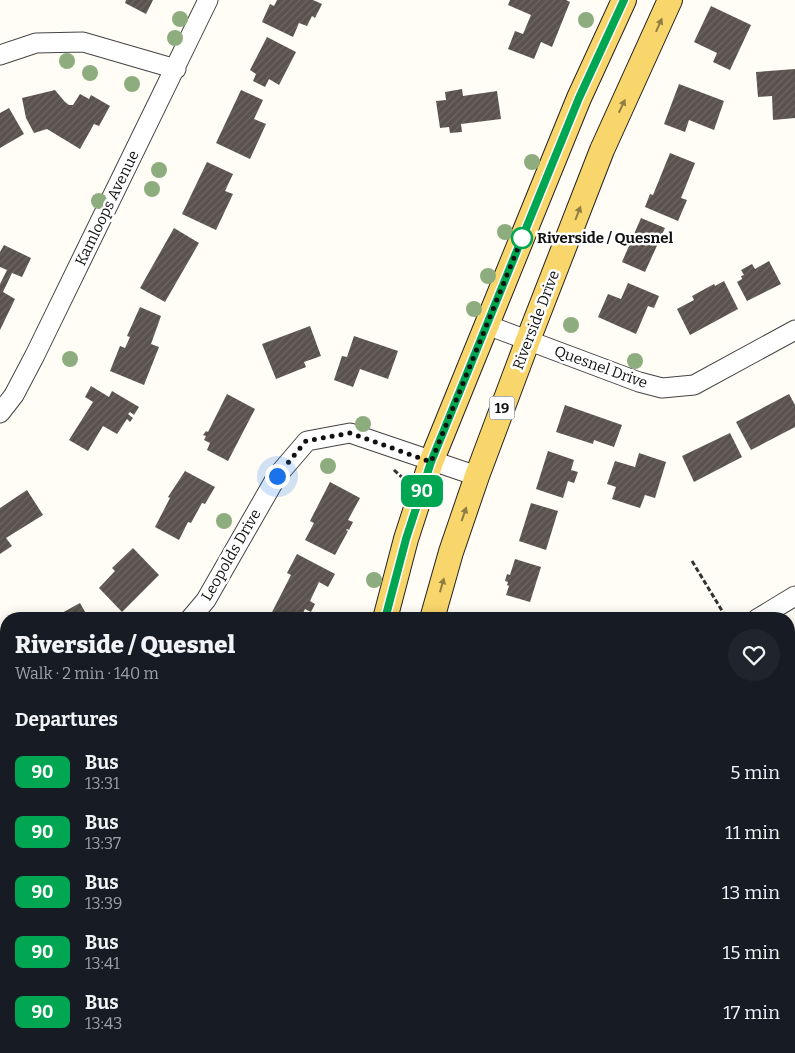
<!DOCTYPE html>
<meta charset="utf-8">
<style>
body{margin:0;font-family:Bitter,serif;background:#20242c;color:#f1f3f6;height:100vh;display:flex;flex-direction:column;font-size:19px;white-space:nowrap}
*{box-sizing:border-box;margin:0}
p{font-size:16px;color:#9ea1a6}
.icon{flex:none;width:28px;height:28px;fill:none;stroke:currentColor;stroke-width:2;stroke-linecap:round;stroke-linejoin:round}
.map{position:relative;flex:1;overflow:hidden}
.sheet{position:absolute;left:0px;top:612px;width:795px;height:441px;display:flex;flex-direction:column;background:#171b24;border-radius:20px 20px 0 0;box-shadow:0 2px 12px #0003}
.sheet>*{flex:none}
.badge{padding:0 10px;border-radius:8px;font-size:18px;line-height:32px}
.you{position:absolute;width:25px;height:25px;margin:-12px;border:4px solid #fff;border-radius:50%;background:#1a73e8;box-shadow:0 0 0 8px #1a73e833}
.map>.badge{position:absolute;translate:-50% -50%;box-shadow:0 0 0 2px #fff}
h2{padding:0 15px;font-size:19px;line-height:45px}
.round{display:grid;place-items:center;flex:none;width:52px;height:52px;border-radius:26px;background:#20242c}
.summary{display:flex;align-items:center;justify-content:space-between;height:85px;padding:0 15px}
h1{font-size:24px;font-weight:800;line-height:38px}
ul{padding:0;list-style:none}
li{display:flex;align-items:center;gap:15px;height:60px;padding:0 15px}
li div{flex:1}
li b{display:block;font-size:19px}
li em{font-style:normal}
li .badge{min-width:55px;font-weight:700;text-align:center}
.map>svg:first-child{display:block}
</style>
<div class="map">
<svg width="795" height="1053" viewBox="0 0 795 1053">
<defs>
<pattern id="grass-dots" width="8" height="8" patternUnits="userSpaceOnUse" patternTransform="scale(1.25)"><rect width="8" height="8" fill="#d5ebbd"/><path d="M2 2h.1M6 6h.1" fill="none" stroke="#b6c8a1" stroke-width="1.8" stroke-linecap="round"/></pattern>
<pattern id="building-hatch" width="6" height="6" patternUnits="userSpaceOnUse" patternTransform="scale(1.25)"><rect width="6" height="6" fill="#5a524d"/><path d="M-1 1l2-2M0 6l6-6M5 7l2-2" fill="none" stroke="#6d6662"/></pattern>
</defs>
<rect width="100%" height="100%" fill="#fffdf5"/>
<!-- grass -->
<path fill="url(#grass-dots)" d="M 6,886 L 6,1048 L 356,1048 L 357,1053 L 0,1053 L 0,889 Z"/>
<!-- building -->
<path fill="url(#building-hatch)" d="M 126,0 L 153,0 L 146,14 L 125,3 Z
M 277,0 L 313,0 L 322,4 L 315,18 L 312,16 L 307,26 L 299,23 L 293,37 L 262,22 L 270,4 L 274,6 Z
M 510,0 L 566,0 L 570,2 L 552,47 L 541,42 L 534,59 L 508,49 L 515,31 L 523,34 L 531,15 L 508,5 Z
M 711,6 L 751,25 L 730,70 L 713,62 L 717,53 L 694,42 Z
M 267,37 L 296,52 L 279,85 L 269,79 L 265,87 L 253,81 L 256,74 L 250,70 Z
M 795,69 L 795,118 L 773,120 L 772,96 L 758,97 L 756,72 Z
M 679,84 L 724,101 L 714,130 L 689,120 L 685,132 L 664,124 Z
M 462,89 L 463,96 L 497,91 L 501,119 L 461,124 L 462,132 L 450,133 L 449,127 L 440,128 L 436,101 L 446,100 L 445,92 Z
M 55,90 L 65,102 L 69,105 L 73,105 L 80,94 L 89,99 L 91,95 L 110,106 L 99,126 L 94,124 L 80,149 L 47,129 L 34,133 L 26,118 L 22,98 Z
M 241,90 L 263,100 L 254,119 L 266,124 L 250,159 L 216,143 Z
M 9,108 L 24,134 L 0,148 L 0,113 Z
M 670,153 L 695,163 L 681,198 L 687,200 L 678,221 L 645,207 L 650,194 L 653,195 Z
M 207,162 L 233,174 L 225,191 L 233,194 L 216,230 L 182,214 Z
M 641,218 L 665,228 L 645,272 L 622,262 Z
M 174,228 L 199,243 L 165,302 L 140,288 Z
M 4,245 L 31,258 L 22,277 L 12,273 L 3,292 L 15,299 L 0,330 L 0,284 L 7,270 L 0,267 L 0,252 Z
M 769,261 L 781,284 L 747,301 L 737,282 L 742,279 L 741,276 L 744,275 L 741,270 L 752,264 L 755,269 Z
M 724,281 L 738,309 L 690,335 L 677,309 L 694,300 L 692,296 L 714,284 L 715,286 Z
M 628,283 L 659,296 L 654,308 L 648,306 L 636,334 L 598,317 L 608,294 L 621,299 Z
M 140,307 L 161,316 L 151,344 L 159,347 L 144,385 L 110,371 L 120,346 L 125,348 L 130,337 L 127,336 Z
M 310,326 L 321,356 L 304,362 L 306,367 L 276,379 L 262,344 Z
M 354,336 L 398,351 L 388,379 L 360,369 L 353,387 L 334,380 L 342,356 L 347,357 Z
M 91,386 L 109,397 L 112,391 L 139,407 L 134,415 L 130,412 L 128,414 L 133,418 L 130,422 L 127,419 L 117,434 L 103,426 L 88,451 L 69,440 L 93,402 L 85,397 Z
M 227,394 L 255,409 L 228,461 L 207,450 L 210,443 L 204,440 L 206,436 L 203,435 L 206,431 L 208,432 Z
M 789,394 L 795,405 L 795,427 L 751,450 L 736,422 Z
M 565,405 L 622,425 L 614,447 L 594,440 L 593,444 L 556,432 Z
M 730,433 L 742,457 L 694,482 L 682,456 Z
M 548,451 L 574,460 L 571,470 L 578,472 L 574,483 L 568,481 L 563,498 L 536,489 Z
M 639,453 L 666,462 L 655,498 L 645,495 L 640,508 L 612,499 L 616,487 L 607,484 L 615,461 L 635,467 Z
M 185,471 L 215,487 L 205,504 L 202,503 L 191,523 L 188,522 L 179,540 L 155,527 L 170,498 L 168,497 Z
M 330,482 L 360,498 L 348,520 L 353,522 L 349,530 L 347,529 L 346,530 L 348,531 L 335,555 L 305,540 L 314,523 L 310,521 Z
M 27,490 L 43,515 L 6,538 L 12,546 L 0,554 L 0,508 Z
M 531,503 L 558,511 L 546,550 L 519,541 Z
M 133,548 L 159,575 L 122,612 L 99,588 L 115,571 L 112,568 Z
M 297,554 L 335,574 L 328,587 L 319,582 L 310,601 L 315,604 L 311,612 L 305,609 L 300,619 L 275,619 L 270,616 L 291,575 L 287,573 Z
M 515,559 L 541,567 L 530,602 L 506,595 L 509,586 L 507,585 L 508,582 L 505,581 L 507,574 L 510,575 Z
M 80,603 L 89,619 L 51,619 Z
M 0,654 L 2,654 L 6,662 L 6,681 L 0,684 Z
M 6,792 L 6,837 L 0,841 L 0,795 Z"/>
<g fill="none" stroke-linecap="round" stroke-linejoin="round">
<!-- minor casing -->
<g stroke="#444" stroke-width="21">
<path id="minor" d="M 0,55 L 36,43 L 83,42 L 176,69
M 487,325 L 639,382 L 662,388 L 694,385 L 795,330
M 0,413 L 14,395 L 35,355 L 208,0
M 190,619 L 206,600 L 277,476 L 307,441 L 350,433 L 477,476
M 757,619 L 795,596
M 0,743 L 6,739"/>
</g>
<!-- major casing -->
<g stroke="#222" stroke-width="26">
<path id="major" d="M 385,619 L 406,539 L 431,462 L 579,98 L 624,0
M 432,619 L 451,552 L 477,476 L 528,340 L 602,150 L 670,0
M 387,1048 L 388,1053
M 434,1048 L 435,1053"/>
</g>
<!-- path -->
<path stroke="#333" stroke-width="3" stroke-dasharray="5 2.5" stroke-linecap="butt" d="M 394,470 L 404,479
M 692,561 L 727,619
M 0,1030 L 6,1028"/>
<!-- minor -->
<use href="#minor" stroke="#fff" stroke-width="19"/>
<!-- major -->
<use href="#major" stroke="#f9d66b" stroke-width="24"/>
<!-- rail casing -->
<g stroke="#c4262e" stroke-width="5.5">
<path id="rail" d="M 789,930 L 795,921
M 789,989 L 795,982
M 705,1053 L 708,1048
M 728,1053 L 733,1048"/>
</g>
<!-- rail -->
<use href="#rail" stroke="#fff" stroke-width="4" stroke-dasharray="11" stroke-linecap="butt"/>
</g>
<!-- trees -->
<g fill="#8dad7f">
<circle cx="180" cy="19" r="8"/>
<circle cx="586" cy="20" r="8"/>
<circle cx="175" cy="38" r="8"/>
<circle cx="67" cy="61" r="8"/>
<circle cx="90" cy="73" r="8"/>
<circle cx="132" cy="84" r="8"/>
<circle cx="532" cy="162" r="8"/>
<circle cx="159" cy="170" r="8"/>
<circle cx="152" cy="189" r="8"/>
<circle cx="99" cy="201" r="8"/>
<circle cx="505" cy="232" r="8"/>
<circle cx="488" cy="276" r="8"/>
<circle cx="474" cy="309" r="8"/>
<circle cx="571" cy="325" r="8"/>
<circle cx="70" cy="359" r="8"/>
<circle cx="635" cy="361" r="8"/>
<circle cx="363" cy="424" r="8"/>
<circle cx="328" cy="466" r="8"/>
<circle cx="224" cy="521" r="8"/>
<circle cx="374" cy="580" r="8"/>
</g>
<!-- one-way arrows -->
<defs><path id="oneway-solid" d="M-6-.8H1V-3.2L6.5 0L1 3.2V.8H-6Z" transform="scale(1.25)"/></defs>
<g fill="#917d42">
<use href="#oneway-solid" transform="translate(659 25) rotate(-66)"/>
<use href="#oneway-solid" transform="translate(622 106) rotate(-65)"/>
<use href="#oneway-solid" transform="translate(578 213) rotate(-69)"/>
<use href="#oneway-solid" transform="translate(464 514) rotate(-71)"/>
<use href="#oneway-solid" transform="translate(442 585) rotate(-74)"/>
</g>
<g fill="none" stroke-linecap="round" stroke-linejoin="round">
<!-- line casing -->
<g stroke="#fff" stroke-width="11">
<path id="line" d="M 385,619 L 406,539 L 431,462 L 579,98 L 624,0"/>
</g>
<!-- line -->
<use href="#line" stroke="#00a651" stroke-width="8"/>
<!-- walk -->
<path stroke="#111" stroke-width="5" stroke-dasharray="0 9" d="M 277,476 L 306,441 L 350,433 L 431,462 L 522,238"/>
</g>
<!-- markers -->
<circle fill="#fff" stroke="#00a651" stroke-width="2.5" cx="522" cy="238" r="10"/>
<g text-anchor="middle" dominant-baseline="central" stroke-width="5" stroke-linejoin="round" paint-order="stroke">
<!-- shield labels -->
<rect fill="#fff" stroke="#585858" stroke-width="1" x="489.5" y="396.5" width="25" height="23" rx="4"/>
<g font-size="14" font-weight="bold" fill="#111">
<text x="502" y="408">19</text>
</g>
<!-- street labels -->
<g font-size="15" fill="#111" stroke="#fff">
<text transform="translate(107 208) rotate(-64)">Kamloops Avenue</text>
<text transform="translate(536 320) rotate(-69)">Riverside Drive</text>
<text transform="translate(601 367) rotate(20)">Quesnel Drive</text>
<text transform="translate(231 555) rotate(-60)">Leopolds Drive</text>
</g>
<!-- stop labels -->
<g font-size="15" font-weight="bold" fill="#111" stroke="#fff" text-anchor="start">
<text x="537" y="238">Riverside / Quesnel</text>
</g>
</g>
</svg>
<div class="you" style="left:277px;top:476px"></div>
<b class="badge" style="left:422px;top:491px;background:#00a651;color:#fff">90</b>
<section class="sheet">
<div class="summary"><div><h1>Riverside / Quesnel</h1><p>Walk · 2 min · 140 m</p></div><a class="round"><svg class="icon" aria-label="heart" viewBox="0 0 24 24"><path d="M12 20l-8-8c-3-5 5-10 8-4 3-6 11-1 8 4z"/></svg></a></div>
<h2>Departures</h2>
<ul>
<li><span class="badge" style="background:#00a651;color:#fff">90</span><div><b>Bus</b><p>13:31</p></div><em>5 min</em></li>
<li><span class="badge" style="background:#00a651;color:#fff">90</span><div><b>Bus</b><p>13:37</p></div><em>11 min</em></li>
<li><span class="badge" style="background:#00a651;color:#fff">90</span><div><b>Bus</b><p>13:39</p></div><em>13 min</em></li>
<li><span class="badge" style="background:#00a651;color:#fff">90</span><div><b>Bus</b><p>13:41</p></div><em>15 min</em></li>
<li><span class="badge" style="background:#00a651;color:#fff">90</span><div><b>Bus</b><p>13:43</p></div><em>17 min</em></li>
</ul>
</section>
</div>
